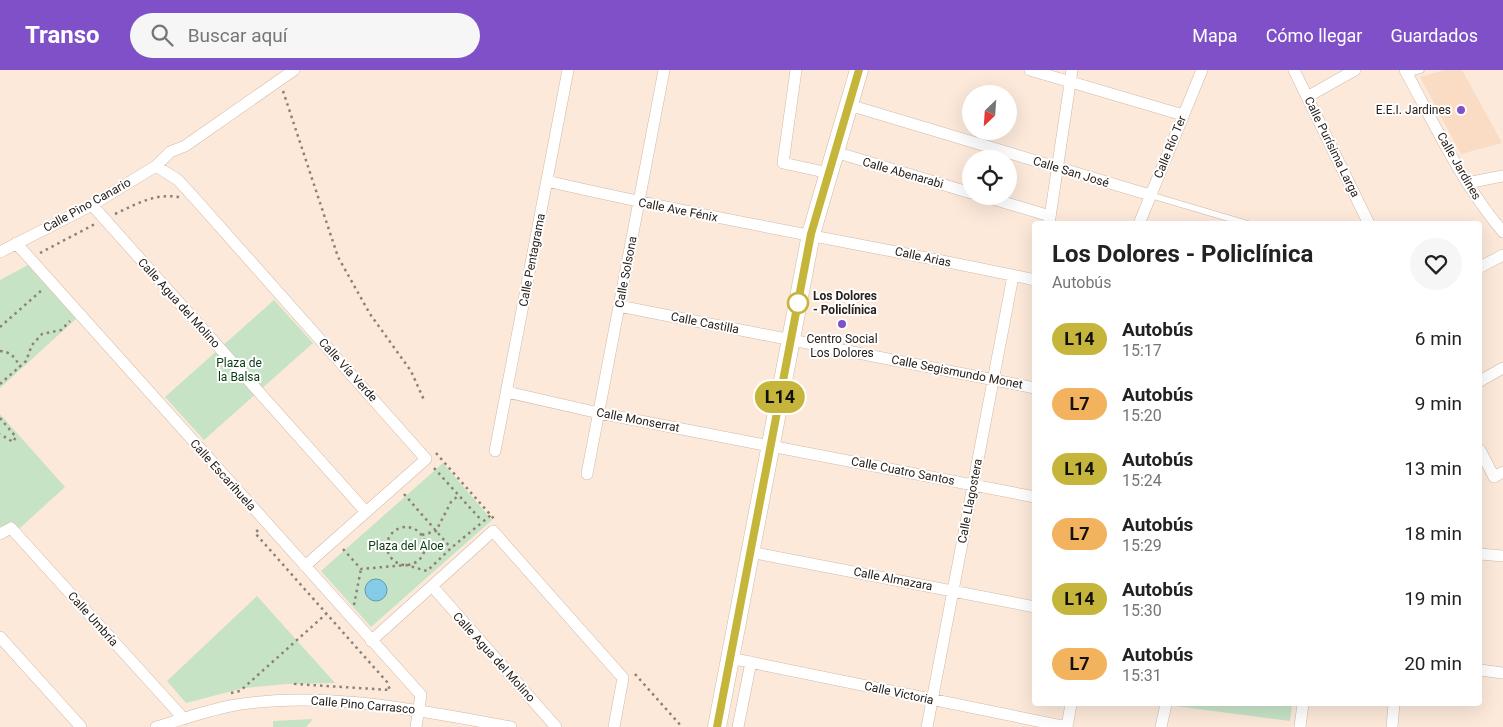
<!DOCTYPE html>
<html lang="es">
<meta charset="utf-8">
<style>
body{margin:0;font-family:Roboto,sans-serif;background:#f6f6f6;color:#222;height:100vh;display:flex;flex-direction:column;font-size:19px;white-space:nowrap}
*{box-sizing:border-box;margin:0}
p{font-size:16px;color:#767676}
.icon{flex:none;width:28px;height:28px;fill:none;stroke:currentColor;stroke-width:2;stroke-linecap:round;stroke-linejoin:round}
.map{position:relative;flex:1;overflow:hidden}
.panel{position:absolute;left:1032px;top:151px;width:450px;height:485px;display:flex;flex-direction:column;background:#fff;border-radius:5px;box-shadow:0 5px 20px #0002}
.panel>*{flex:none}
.badge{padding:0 10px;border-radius:16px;font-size:18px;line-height:32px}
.needle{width:32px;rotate:205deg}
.controls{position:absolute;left:962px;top:15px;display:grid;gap:10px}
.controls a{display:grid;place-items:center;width:55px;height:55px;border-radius:50%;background:#fff;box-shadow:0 5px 20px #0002;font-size:25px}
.map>.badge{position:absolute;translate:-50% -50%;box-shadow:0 0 0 2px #fff}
.round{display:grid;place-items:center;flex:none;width:52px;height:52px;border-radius:26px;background:#f6f6f6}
.headline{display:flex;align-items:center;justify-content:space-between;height:85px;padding:0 20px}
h1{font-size:24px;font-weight:700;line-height:38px}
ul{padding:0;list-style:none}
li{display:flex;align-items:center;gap:15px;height:65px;padding:0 20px}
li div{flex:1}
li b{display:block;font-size:19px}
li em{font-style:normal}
li .badge{min-width:55px;font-weight:700;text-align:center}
header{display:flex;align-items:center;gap:30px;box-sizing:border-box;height:70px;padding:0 25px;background:#7f50c8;color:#fff}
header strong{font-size:24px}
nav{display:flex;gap:28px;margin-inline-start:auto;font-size:18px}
.search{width:350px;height:45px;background:#f6f6f6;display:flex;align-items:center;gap:12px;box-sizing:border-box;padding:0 18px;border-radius:28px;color:#767676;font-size:19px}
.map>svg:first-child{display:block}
</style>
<header>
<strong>Transo</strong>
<div class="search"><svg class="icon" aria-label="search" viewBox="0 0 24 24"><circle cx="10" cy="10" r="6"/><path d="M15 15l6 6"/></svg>Buscar aquí</div>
<nav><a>Mapa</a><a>Cómo llegar</a><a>Guardados</a></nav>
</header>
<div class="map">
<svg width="1503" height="657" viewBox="0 0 1503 657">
<rect width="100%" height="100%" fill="#fce9da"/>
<!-- built -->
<path fill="#fadbc4" d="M 1445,0 L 1462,0 L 1502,73 L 1461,84 L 1420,7 Z"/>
<!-- green -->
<path fill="#c6e3c6" d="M 28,195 L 76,249 L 0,318 L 0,210 Z
M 274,230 L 313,273 L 204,370 L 165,327 Z
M 0,344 L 65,417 L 20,458 L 13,455 L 0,457 Z
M 443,393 L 492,450 L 371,557 L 321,501 Z
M 257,526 L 335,613 L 287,614 L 244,618 L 186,633 L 167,611 Z
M 1176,634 L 1292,634 L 1290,651 L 1175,636 Z
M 313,649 L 306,657 L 273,657 L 273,651 Z"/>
<!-- water -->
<path fill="#85cce8" stroke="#6998aa" d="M365 520a11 11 0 1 1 22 0a11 11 0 1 1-22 0Z"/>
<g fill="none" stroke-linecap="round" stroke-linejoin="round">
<!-- lane casing -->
<g stroke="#d0b9a7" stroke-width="7">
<path id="lane" d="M 1407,4 L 1421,0
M 1150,125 L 1248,154"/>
</g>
<!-- street casing -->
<g stroke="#d0b9a7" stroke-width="12">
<path id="street" d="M 796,0 L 783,93 L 829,103
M 1030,0 L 1183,45
M 1294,0 L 1369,154
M 1405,0 C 1435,55 1462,114 1503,162
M 1307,27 L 1355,0
M 849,35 L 1150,125
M 835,82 L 971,123
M 156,96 L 178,110 L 198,132 L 426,389 L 305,496
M 547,111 C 708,149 873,175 1035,210
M 1467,113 L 1503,106
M 983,126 L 1050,146
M 92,135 L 366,442
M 1049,154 L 1072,0
M 1139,154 L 1202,0
M 16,173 L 421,625 L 416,657
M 0,182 L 92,135 L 156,96 L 170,82 L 185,76 L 294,0
M 1480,197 L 1503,185
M 619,236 L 1035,318
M 1480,311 L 1503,298
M 507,322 L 599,343 L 1035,427
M 1480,380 L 1494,407 L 1503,402
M 495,381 L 568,0
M 587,404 L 664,0
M 0,464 L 11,458 L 184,649
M 750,482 L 1035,537
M 1480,484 L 1503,486
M 432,516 L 556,657
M 0,567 L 81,657
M 371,571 L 493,461 L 623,608 L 614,657
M 730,588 L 1067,657
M 1480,600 L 1503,603
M 156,657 C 180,650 205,641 230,636 C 320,619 422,641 511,657
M 738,657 L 751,592
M 927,657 L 1013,206
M 1067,657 L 1071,634
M 1161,657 L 1166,634
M 1300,657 L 1303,634
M 1392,657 L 1394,634"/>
</g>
<!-- primary casing -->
<g stroke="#d0b9a7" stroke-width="19">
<path id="primary" d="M 717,657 L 811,164 L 859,0"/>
</g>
<!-- path -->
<path stroke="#8e8076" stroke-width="2.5" stroke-dasharray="2.5 4" stroke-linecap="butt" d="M 283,21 L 338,187 L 370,244 L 411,301 L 424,330
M 115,144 C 136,134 155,123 179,127
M 40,183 L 95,154
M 0,257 L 42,220
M 0,281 C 11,282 15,287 20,297
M 0,314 L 26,291 L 32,275 L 42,264 L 61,260 L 70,251
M 0,348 L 16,367 L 13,372 L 0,364
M 436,383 L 495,450
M 434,398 L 482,451
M 404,424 L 451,478
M387 476a19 19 0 1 1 38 0a19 19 0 1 1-38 0Z
M 258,460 L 255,463 L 387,612 L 390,620 L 295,614 L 295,619
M 422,465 L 436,461 L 451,432 L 459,425
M 343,479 L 361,499 L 406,495 L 427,501 L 451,478 L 491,445
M 354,535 L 361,499
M 635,604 L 682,657
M 231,623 L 240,621 L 326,544"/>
<!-- lane -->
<use href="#lane" stroke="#fff" stroke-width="5.5"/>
<!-- street -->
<use href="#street" stroke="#fff" stroke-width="11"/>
<!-- primary -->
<use href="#primary" stroke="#fff" stroke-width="18"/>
</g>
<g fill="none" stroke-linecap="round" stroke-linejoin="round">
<!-- line casing -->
<g stroke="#fff" stroke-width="11">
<path id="line" d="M 717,657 L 811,164 L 859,0"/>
</g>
<!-- line -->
<use href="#line" stroke="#c5b63b" stroke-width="8"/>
</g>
<!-- markers -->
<g fill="#7f50c8" stroke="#fff" stroke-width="2">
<circle cx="1461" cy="40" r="5"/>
<circle cx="842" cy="254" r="5"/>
</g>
<circle fill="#fff" stroke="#c5b63b" stroke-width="2.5" cx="798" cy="233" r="10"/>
<g text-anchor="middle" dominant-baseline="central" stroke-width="4" stroke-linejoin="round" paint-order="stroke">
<!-- poi labels -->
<g font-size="12" fill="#29201a" stroke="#fff" text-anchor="end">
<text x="1451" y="40">E.E.I. Jardines</text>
<text x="842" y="269" text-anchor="middle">Centro Social<tspan x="842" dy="14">Los Dolores</tspan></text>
</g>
<!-- street labels -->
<g font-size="12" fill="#29201a" stroke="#fff">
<text transform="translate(1170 77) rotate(-68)">Calle Río Ter</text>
<text transform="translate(1332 77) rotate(64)">Calle Purísima Larga</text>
<text transform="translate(1459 96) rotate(60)">Calle Jardines</text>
<text transform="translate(1071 102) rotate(17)">Calle San José</text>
<text transform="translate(903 103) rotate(16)">Calle Abenarabi</text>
<text transform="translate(87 135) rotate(-29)">Calle Pino Canario</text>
<text transform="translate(678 140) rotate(11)">Calle Ave Fénix</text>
<text transform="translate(923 187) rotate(12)">Calle Arias</text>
<text transform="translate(532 190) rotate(-79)">Calle Pentagrama</text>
<text transform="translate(626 202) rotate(-79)">Calle Solsona</text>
<text transform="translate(179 233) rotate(48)">Calle Agua del Molino</text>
<text transform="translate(705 253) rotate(11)">Calle Castilla</text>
<text transform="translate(348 300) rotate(48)">Calle Vía Verde</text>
<text transform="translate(957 302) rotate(11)">Calle Segismundo Monet</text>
<text transform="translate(638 350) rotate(11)">Calle Monserrat</text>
<text transform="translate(903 401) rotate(11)">Calle Cuatro Santos</text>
<text transform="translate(223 405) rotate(48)">Calle Escarihuela</text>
<text transform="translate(970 431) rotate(-79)">Calle Llagostera</text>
<text transform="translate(893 509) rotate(11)">Calle Almazara</text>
<text transform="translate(93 549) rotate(48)">Calle Umbría</text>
<text transform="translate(494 587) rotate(48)">Calle Agua del Molino</text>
<text transform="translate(899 623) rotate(12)">Calle Victoria</text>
<text transform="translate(363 635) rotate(5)">Calle Pino Carrasco</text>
</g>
<!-- stop labels -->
<g font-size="12" font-weight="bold" fill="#29201a" stroke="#fff" text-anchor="start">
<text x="813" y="226">Los Dolores<tspan x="813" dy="14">- Policlínica</tspan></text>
</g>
<!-- park labels -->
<g font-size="12" fill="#063b10" stroke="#fff">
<text x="239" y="293">Plaza de<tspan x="239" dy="14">la Balsa</tspan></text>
<text x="406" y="476">Plaza del Aloe</text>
</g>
</g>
</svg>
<div class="controls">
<a><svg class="needle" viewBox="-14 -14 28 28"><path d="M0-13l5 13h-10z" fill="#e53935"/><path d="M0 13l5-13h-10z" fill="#767676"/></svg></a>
<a><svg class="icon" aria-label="locate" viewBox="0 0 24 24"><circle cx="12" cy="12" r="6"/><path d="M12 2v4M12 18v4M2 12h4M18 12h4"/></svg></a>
</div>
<b class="badge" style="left:780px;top:327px;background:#c5b63b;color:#111">L14</b>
<section class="panel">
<div class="headline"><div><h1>Los Dolores - Policlínica</h1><p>Autobús</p></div><a class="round"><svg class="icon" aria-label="heart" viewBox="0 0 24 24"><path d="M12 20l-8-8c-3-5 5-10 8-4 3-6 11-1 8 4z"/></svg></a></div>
<ul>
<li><span class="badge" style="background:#c5b63b;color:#111">L14</span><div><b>Autobús</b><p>15:17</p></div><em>6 min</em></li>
<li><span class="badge" style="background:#f2b25e;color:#111">L7</span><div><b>Autobús</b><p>15:20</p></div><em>9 min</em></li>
<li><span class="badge" style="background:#c5b63b;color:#111">L14</span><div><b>Autobús</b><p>15:24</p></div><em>13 min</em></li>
<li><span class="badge" style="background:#f2b25e;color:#111">L7</span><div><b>Autobús</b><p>15:29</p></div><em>18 min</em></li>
<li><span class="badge" style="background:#c5b63b;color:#111">L14</span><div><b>Autobús</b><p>15:30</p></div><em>19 min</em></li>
<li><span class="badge" style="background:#f2b25e;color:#111">L7</span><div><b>Autobús</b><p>15:31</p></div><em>20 min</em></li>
</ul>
</section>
</div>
